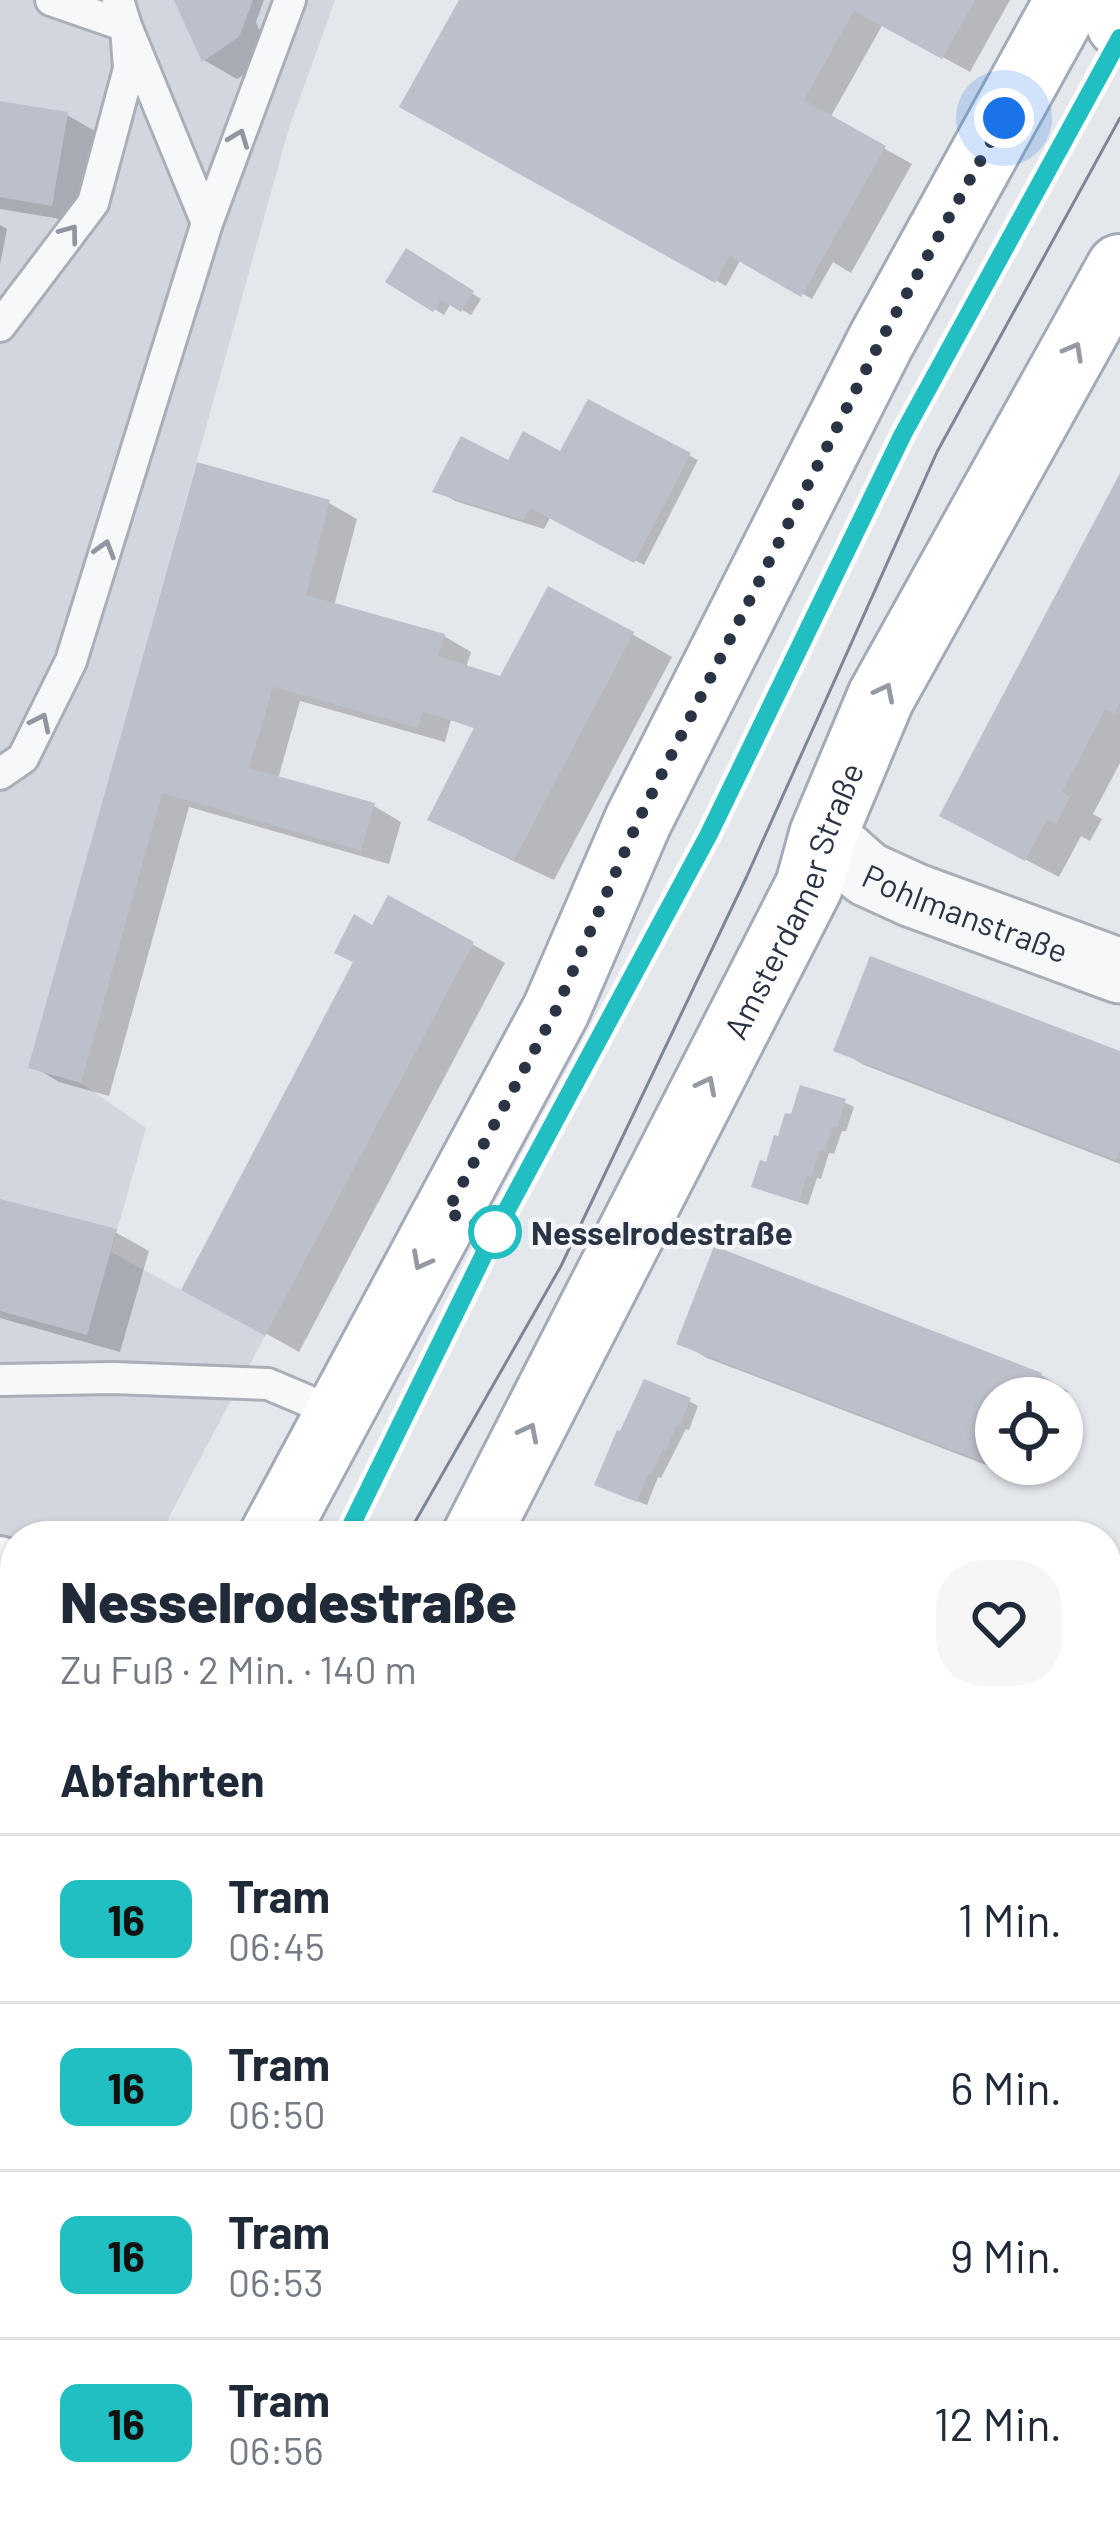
<!DOCTYPE html>
<html lang="de">
<meta charset="utf-8">
<style>
body{margin:0;font-family:Barlow,sans-serif;background:#f6f6f7;color:#1f2937;height:100vh;display:flex;flex-direction:column;font-size:45px;white-space:nowrap}
*{box-sizing:border-box;margin:0}
p{font-size:39px;color:#747a83}
.icon{flex:none;width:66px;height:66px;fill:none;stroke:currentColor;stroke-width:2;stroke-linecap:round;stroke-linejoin:round}
.map{position:relative;flex:1;overflow:hidden}
.details{position:absolute;left:0px;top:1521px;width:1122px;height:1008px;display:flex;flex-direction:column;background:#fff;border-radius:48px 48px 0 0;box-shadow:0 3px 9px #0004}
.details>*{flex:none}
.badge{padding:0 24px;border-radius:18px;font-size:42px;line-height:78px}
.controls{position:absolute;left:975px;top:1377px;display:grid;gap:24px}
.controls a{display:grid;place-items:center;width:108px;height:108px;border-radius:50%;background:#fff;box-shadow:0 3px 9px #0004;font-size:60px}
.you{position:absolute;width:60px;height:60px;margin:-30px;border:9px solid #fff;border-radius:50%;background:#1a73e8;box-shadow:0 0 0 18px #1a73e833}
.map>.badge{position:absolute;translate:-50% -50%;box-shadow:0 0 0 6px #fff}
h2{padding:0 60px;font-size:45px;line-height:108px}
.round{display:grid;place-items:center;flex:none;width:126px;height:126px;border-radius:48px;background:#f6f6f7}
.summary{display:flex;align-items:center;justify-content:space-between;height:204px;padding:0 60px}
h1{font-size:57px;font-weight:800;line-height:90px}
ul{padding:0;list-style:none}
li{display:flex;align-items:center;gap:36px;height:168px;padding:0 60px;border-top:3px solid #e0e1e3}
li div{flex:1}
li b{display:block;font-size:45px}
li em{font-style:normal}
li .badge{min-width:132px;font-weight:700;text-align:center}
.map>svg:first-child{display:block}
</style>
<div class="map">
<svg width="1120" height="2529" viewBox="0 0 1120 2529">
<rect width="100%" height="100%" fill="#e4e7ec"/>
<!-- built -->
<path fill="#d2d6de" d="M 0,0 L 335,0 L 288,131 L 29,1067 L 81,1083 L 146,1128 L 111,1252 L 265,1336 L 159,1536 L 15,1536 L 15,1810 L 0,1838 Z"/>
<!-- shadow -->
<path fill="#0003" d="M 177,0 L 264,0 L 256,22 L 271,57 L 237,79 L 204,60 Z
M 462,0 L 1010,0 L 970,72 L 883,24 L 830,118 L 912,164 L 851,273 L 833,262 L 812,299 L 741,259 L 726,286 L 403,106 Z
M 0,104 L 67,115 L 100,134 L 85,223 L 0,209 Z
M 0,225 L 7,229 L 0,265 Z
M 407,252 L 481,299 L 471,315 L 451,303 L 444,315 L 389,281 Z
M 589,403 L 698,460 L 644,565 L 551,516 L 544,529 L 455,501 L 436,490 L 509,464 L 562,455 Z
M 199,466 L 329,503 L 357,519 L 334,606 L 444,636 L 471,652 L 466,668 L 502,681 L 632,634 L 672,657 L 554,880 L 471,841 L 431,819 L 478,729 L 451,720 L 445,742 L 300,701 L 278,779 L 374,806 L 401,822 L 389,864 L 189,807 L 109,1096 L 59,1082 L 32,1066 Z
M 1120,483 L 1120,763 L 1093,814 L 1102,819 L 1090,841 L 1081,836 L 1059,877 L 976,834 Z
M 373,929 L 472,944 L 505,963 L 299,1352 L 185,1288 Z
M 837,1049 L 1120,1055 L 1120,1164 L 864,1065 Z
M 844,1102 L 854,1107 L 846,1131 L 842,1131 L 834,1154 L 829,1153 L 821,1179 L 817,1178 L 808,1205 L 764,1191 L 768,1166 Z
M 0,1201 L 115,1232 L 149,1251 L 120,1352 L 0,1318 Z
M 680,1342 L 1041,1375 L 1068,1391 L 1062,1407 L 1062,1398 L 996,1398 L 996,1464 L 1040,1464 L 1033,1483 L 707,1358 Z
M 689,1401 L 698,1406 L 689,1430 L 686,1429 L 661,1478 L 658,1477 L 647,1505 L 607,1489 Z
M 52,2514 L 189,2514 L 181,2529 L 45,2529 Z
M 424,2514 L 548,2514 L 544,2524 L 553,2529 L 418,2529 Z"/>
<!-- building -->
<path fill="#bbc0ca" d="M 174,0 L 253,0 L 239,37 L 202,62 Z
M 459,0 L 975,0 L 942,59 L 854,11 L 804,100 L 886,146 L 801,297 L 730,256 L 715,283 L 399,107 Z
M 0,101 L 68,112 L 52,206 L 0,197 Z
M 406,248 L 474,291 L 461,312 L 441,300 L 433,312 L 385,282 Z
M 588,399 L 691,453 L 634,563 L 530,508 L 524,520 L 432,492 L 461,436 L 508,460 L 523,431 L 560,451 Z
M 197,462 L 330,500 L 306,595 L 445,634 L 438,656 L 500,676 L 548,586 L 634,632 L 514,860 L 427,820 L 474,728 L 423,711 L 418,728 L 273,687 L 249,768 L 375,803 L 361,851 L 162,793 L 81,1083 L 28,1068 Z
M 1120,473 L 1120,703 L 1114,714 L 1105,710 L 1062,792 L 1070,797 L 1056,824 L 1047,819 L 1025,861 L 939,816 Z
M 388,895 L 474,942 L 265,1336 L 181,1290 L 353,962 L 334,953 L 354,914 L 372,925 Z
M 870,956 L 1120,1051 L 1120,1150 L 1116,1160 L 833,1051 Z
M 800,1085 L 846,1099 L 837,1128 L 832,1127 L 825,1151 L 820,1150 L 811,1177 L 807,1175 L 799,1202 L 751,1187 L 760,1160 L 766,1162 L 774,1135 L 778,1136 L 785,1113 L 791,1114 Z
M 0,1199 L 117,1229 L 87,1335 L 0,1311 Z
M 714,1246 L 1042,1373 L 1032,1398 L 996,1398 L 996,1464 L 1007,1464 L 1005,1470 L 676,1344 Z
M 644,1379 L 691,1398 L 679,1427 L 676,1426 L 666,1450 L 663,1449 L 651,1475 L 648,1474 L 637,1502 L 594,1485 L 617,1430 L 620,1431 Z
M 1107,2382 L 1120,2387 L 1120,2529 L 1068,2529 L 1075,2514 L 1107,2514 Z
M 49,2514 L 154,2514 L 146,2529 L 41,2529 Z
M 421,2514 L 535,2514 L 529,2529 L 414,2529 Z
M 693,2514 L 762,2514 L 798,2529 L 687,2529 Z"/>
<g fill="none" stroke-linecap="round" stroke-linejoin="round">
<!-- lane casing -->
<g stroke="#a9aeb7" stroke-width="36">
<path id="lane" d="M 51,0 L 126,26 L 207,223
M 0,326 L 93,203 L 129,69 L 126,26 L 118,0
M 0,774 L 23,758 L 71,661 L 207,223 L 290,0
M 0,1380 L 114,1378 L 268,1384 L 339,1414
M 0,1552 L 15,1556
M 0,1905 L 15,1912"/>
</g>
<!-- street casing -->
<g stroke="#a9aeb7" stroke-width="69">
<g id="street">
<path id="s1" d="M 823,835 L 867,874 L 913,895 L 1120,971"/>
<path d="M 1107,2279 L 1120,2284"/>
<path d="M 605,2529 L 611,2514"/>
</g>
</g>
<!-- primary casing -->
<g stroke="#a3abb8" stroke-width="72">
<g id="primary">
<path d="M 1117,0 L 1120,24"/>
<path d="M 273,1536 L 556,1010 L 638,821 L 881,341 L 1069,0"/>
<path id="s2" d="M 476,1536 L 809,886 L 823,835 L 881,697 L 1120,268"/>
<path d="M 0,2059 L 15,2030"/>
<path d="M 0,2378 L 15,2350"/>
</g>
</g>
<!-- lane -->
<use href="#lane" stroke="#f7f8fa" stroke-width="30"/>
<!-- street -->
<use href="#street" stroke="#f7f8fa" stroke-width="63"/>
<!-- primary -->
<use href="#primary" stroke="#fff" stroke-width="66"/>
<!-- tram -->
<path stroke="#7d8696" stroke-width="3" d="M 346,1536 L 495,1232 L 709,834 L 903,433 L 1120,38
M 407,1536 L 561,1266 L 746,878 L 937,452 L 1120,118
M 0,2188 L 15,2160
M 0,2265 L 15,2237"/>
</g>
<!-- one-way arrows -->
<defs><path id="oneway-chevron" d="M-2-3.5L2.5 0L-2 3.5" fill="none" stroke-width="1.6" stroke-linecap="round" stroke-linejoin="round" transform="scale(3)"/></defs>
<g stroke="#9196a0">
<use href="#oneway-chevron" transform="translate(239 138) rotate(-69)"/>
<use href="#oneway-chevron" transform="translate(70 233) rotate(-53)"/>
<use href="#oneway-chevron" transform="translate(105 549) rotate(-73)"/>
<use href="#oneway-chevron" transform="translate(41 722) rotate(-64)"/>
</g>
<g stroke="#959aa2">
<use href="#oneway-chevron" transform="translate(1074 351) rotate(-61)"/>
<use href="#oneway-chevron" transform="translate(885 692) rotate(-63)"/>
<use href="#oneway-chevron" transform="translate(707 1085) rotate(-63)"/>
<use href="#oneway-chevron" transform="translate(421 1261) rotate(118)"/>
<use href="#oneway-chevron" transform="translate(529 1432) rotate(-63)"/>
</g>
<g fill="none" stroke-linecap="round" stroke-linejoin="round">
<!-- line casing -->
<g stroke="#fff" stroke-width="27">
<path id="line" d="M 346,1536 L 495,1232 L 709,834 L 903,434 L 1120,38"/>
</g>
<!-- line -->
<use href="#line" stroke="#21bfc1" stroke-width="18"/>
<!-- walk -->
<path stroke="#2b3445" stroke-width="12" stroke-dasharray="0 21.6" d="M 495,1232 L 447,1212 L 556,1010 L 638,821 L 881,340 L 1004,118"/>
</g>
<!-- markers -->
<circle fill="#fff" stroke="#21bfc1" stroke-width="6" cx="495" cy="1232" r="24"/>
<g text-anchor="middle" dominant-baseline="central" stroke-width="9" stroke-linejoin="round" paint-order="stroke">
<!-- street labels -->
<g font-size="33" fill="#2b3445" stroke="#f4f6f9">
<text stroke="none"><textPath href="#s2" startOffset="711">Amsterdamer Straße</textPath></text>
<text stroke="none"><textPath href="#s1" startOffset="165">Pohlmanstraße</textPath></text>
</g>
<!-- stop labels -->
<g font-size="33" font-weight="bold" fill="#2b3445" stroke="#f4f6f9" text-anchor="start">
<text x="531" y="1232">Nesselrodestraße</text>
</g>
</g>
</svg>
<div class="controls">
<a><svg class="icon" aria-label="locate" viewBox="0 0 24 24"><circle cx="12" cy="12" r="6"/><path d="M12 2v4M12 18v4M2 12h4M18 12h4"/></svg></a>
</div>
<div class="you" style="left:1004px;top:118px"></div>
<section class="details">
<div class="summary"><div><h1>Nesselrodestraße</h1><p>Zu Fuß · 2 Min. · 140 m</p></div><a class="round"><svg class="icon" aria-label="heart" viewBox="0 0 24 24"><path d="M12 20l-8-8c-3-5 5-10 8-4 3-6 11-1 8 4z"/></svg></a></div>
<h2>Abfahrten</h2>
<ul>
<li><span class="badge" style="background:#21bfc1;color:#111">16</span><div><b>Tram</b><p>06:45</p></div><em>1 Min.</em></li>
<li><span class="badge" style="background:#21bfc1;color:#111">16</span><div><b>Tram</b><p>06:50</p></div><em>6 Min.</em></li>
<li><span class="badge" style="background:#21bfc1;color:#111">16</span><div><b>Tram</b><p>06:53</p></div><em>9 Min.</em></li>
<li><span class="badge" style="background:#21bfc1;color:#111">16</span><div><b>Tram</b><p>06:56</p></div><em>12 Min.</em></li>
</ul>
</section>
</div>
